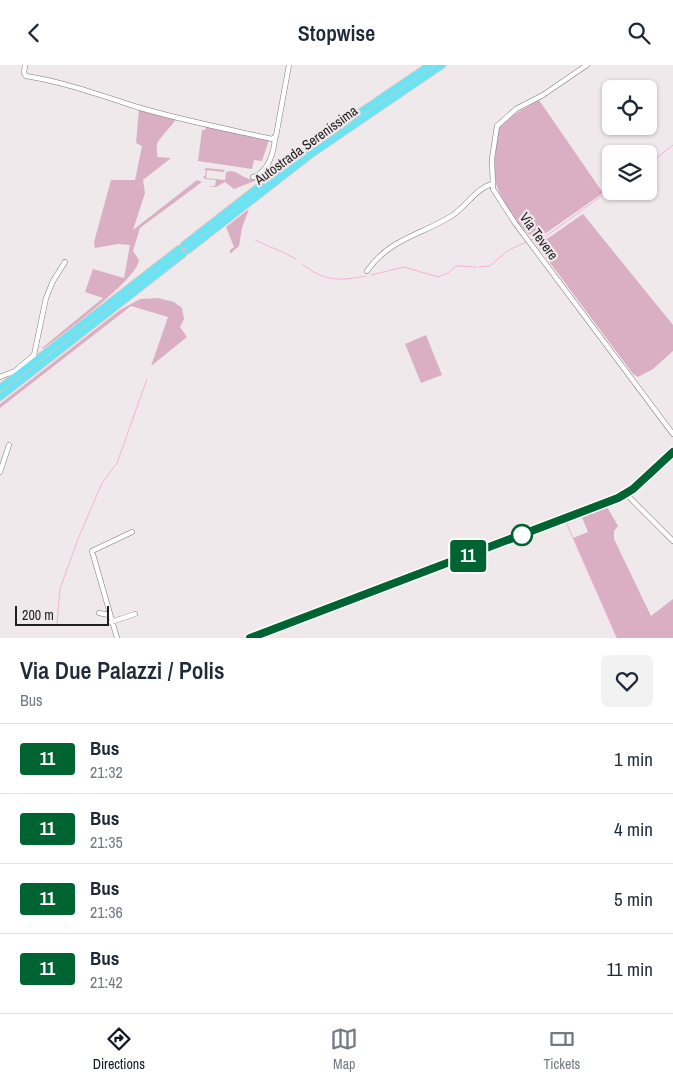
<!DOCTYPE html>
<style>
body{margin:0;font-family:"Archivo Narrow",sans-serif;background:#f2f2f3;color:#1f2937;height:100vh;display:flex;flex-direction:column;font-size:19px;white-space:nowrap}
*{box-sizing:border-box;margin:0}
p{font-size:16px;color:#747a83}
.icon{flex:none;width:28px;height:28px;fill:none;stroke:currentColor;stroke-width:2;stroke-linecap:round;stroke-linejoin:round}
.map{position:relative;height:573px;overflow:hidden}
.details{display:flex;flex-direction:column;background:#fff;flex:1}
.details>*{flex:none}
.badge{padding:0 10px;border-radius:4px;font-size:18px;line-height:32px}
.tools{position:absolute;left:602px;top:15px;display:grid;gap:10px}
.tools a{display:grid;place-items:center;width:55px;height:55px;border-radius:8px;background:#fff;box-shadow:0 1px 4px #0004;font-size:25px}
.scale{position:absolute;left:15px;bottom:12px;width:94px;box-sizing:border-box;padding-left:5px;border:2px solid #211e1f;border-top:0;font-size:14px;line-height:18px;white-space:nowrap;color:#211e1f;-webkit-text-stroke:4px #f0e9ec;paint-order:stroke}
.map>.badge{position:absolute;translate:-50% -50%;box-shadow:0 0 0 2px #fff}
.round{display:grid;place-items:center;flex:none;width:52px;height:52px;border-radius:8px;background:#f2f2f3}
.head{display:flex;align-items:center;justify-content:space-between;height:85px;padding:0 20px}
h1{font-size:24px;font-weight:600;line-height:38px}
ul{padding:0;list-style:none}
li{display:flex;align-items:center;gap:15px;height:70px;padding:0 20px;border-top:1px solid #e0e1e3}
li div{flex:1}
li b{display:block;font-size:19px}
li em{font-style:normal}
li .badge{min-width:55px;font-weight:700;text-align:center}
header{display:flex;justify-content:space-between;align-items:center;height:65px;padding:0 20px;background:#fff;font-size:22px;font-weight:600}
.dock{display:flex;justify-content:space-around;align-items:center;height:70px;border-top:1px solid #e0e1e3;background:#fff;font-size:14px;color:#747a83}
.dock a{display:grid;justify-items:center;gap:2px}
.dock .on{color:#111827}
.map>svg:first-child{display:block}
</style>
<header><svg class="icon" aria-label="back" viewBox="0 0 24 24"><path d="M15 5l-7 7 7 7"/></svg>Stopwise<svg class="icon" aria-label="search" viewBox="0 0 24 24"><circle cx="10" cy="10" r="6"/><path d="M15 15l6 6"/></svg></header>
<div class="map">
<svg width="673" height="573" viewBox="0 0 673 573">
<rect width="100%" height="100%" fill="#f0e9ec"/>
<!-- green -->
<path fill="#daafc4" d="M 539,35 L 603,128 L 546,168 L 533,172 C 522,167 498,130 496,118 C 493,105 496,76 499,63 L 511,51 Z
M 139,44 L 176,54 C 173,60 157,75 157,80 C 156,84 158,87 157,92 L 171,93 L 143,115 L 145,128 L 133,165 L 197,115 L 202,117 L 140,163 L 133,186 L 139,195 C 137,215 61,270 43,284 L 42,283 L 103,233 L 85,227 L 93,204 L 124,213 L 132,169 L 130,180 L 118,179 L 95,183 L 94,177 L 111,115 L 135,115 L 142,81 L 136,78 Z
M 206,61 L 269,75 L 262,96 L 254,95 L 252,104 L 198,96 L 202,65 L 205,65 Z
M 207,103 L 225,105 L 223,107 L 207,105 L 206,113 L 225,115 L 226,107 C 236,104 238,110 247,113 C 250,115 257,114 260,114 L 234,124 L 225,117 L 216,122 L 207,121 L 215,121 L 216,115 L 205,114 L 203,111 L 205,111 L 206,105 L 203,105 Z
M 249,144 L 242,163 L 239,181 L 230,189 L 230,185 L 234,182 L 226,162 Z
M 583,149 L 673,260 L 673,286 L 653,304 L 638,312 L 633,309 L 536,179 L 550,172 Z
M 158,233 L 174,237 L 182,243 L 184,254 L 180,262 L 187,272 L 151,301 L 168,252 L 131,241 L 0,343 L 0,339 L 120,245 L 140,234 Z
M 426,270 L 442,310 L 421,318 L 405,279 Z
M 606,440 L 618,461 L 614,466 L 614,474 L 651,551 L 673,534 L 673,573 L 617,573 L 573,473 L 588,467 L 581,450 Z"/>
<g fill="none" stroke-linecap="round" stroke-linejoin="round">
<!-- stream -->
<path stroke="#f7b1d4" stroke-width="1" d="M 649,99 L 673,80
M 255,175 C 269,182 283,186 296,194
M 530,175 L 545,172 L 611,124
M 302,199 C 325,217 339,216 366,211
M 479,202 L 490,201 L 507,186 L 526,177
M 371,210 L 404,202 L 438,212 L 448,208 L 456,201 L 476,202
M 566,457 L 617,573
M 57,559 L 60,524 L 78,474 L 102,418 L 117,398 L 147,314"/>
<!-- minor casing -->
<g stroke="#7f797c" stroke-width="5.5">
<path id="minor" d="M 25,0 L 24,8 L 26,11 C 64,17 100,30 137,42 C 181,55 227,64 272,74 L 276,71 L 289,0
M 587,0 L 543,30 L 516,44 L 497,61 L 492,94 L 493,124 L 515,158 L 673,369
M 253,112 C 268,108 274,87 275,73
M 367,206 C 390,173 422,170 453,150 C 466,141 477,123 492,119
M 0,312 L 15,306 L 34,290 L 46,233 L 53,216 L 65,197
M 0,407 L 9,380
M 626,429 L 673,476
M 99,548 L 109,550
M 111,557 L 135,549
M 117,573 L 92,486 L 132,467
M 250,573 L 619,433 L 633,424 L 673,387"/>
</g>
<!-- highway casing -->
<g stroke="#cac9c9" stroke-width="8">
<path id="highway" d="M 184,180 L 315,78 L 430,0
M 188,185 L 310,90 L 442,0
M 0,323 L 179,184
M 0,332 L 183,189"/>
</g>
<!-- minor -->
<use href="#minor" stroke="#fff" stroke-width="4.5"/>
<!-- highway -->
<use href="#highway" stroke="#68e4f4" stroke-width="6"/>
</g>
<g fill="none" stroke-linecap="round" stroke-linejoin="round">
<!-- line casing -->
<g stroke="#fff" stroke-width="11">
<path id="line" d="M 250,573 L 618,433 L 633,424 L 673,387"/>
</g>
<!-- line -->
<use href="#line" stroke="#006332" stroke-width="8"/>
</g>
<!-- markers -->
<circle fill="#fff" stroke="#006332" stroke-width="2.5" cx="522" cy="470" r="10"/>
<g text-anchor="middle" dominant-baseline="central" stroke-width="4.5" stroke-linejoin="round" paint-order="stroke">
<!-- street labels -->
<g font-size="14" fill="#211e1f" stroke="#f0e9ec">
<text transform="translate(306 80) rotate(-36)">Autostrada Serenissima</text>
<text transform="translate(539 171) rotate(54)">Via Tevere</text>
</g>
</g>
</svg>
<div class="tools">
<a><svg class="icon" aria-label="locate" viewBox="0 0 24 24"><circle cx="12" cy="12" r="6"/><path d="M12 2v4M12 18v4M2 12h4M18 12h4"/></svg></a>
<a><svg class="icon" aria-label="layers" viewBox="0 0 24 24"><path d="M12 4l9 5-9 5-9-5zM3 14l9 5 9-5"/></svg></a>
</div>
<div class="scale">200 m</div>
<b class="badge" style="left:468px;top:491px;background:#006332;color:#fff">11</b>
</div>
<section class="details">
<div class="head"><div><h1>Via Due Palazzi / Polis</h1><p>Bus</p></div><a class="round"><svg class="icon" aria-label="heart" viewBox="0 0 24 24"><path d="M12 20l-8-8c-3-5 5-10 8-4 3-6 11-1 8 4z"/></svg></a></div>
<ul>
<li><span class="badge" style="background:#006332;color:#fff">11</span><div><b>Bus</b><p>21:32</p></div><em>1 min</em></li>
<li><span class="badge" style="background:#006332;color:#fff">11</span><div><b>Bus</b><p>21:35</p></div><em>4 min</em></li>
<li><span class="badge" style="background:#006332;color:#fff">11</span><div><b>Bus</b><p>21:36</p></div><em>5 min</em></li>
<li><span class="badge" style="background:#006332;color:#fff">11</span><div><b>Bus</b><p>21:42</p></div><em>11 min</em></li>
</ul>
</section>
<nav class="dock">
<a class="on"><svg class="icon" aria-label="directions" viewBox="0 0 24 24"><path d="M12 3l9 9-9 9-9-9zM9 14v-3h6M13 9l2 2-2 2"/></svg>Directions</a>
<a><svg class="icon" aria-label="map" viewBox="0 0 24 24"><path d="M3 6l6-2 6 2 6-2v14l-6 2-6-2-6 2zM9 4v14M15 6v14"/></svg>Map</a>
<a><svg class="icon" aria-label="tickets" viewBox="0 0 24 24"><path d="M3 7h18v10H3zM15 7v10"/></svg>Tickets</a>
</nav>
